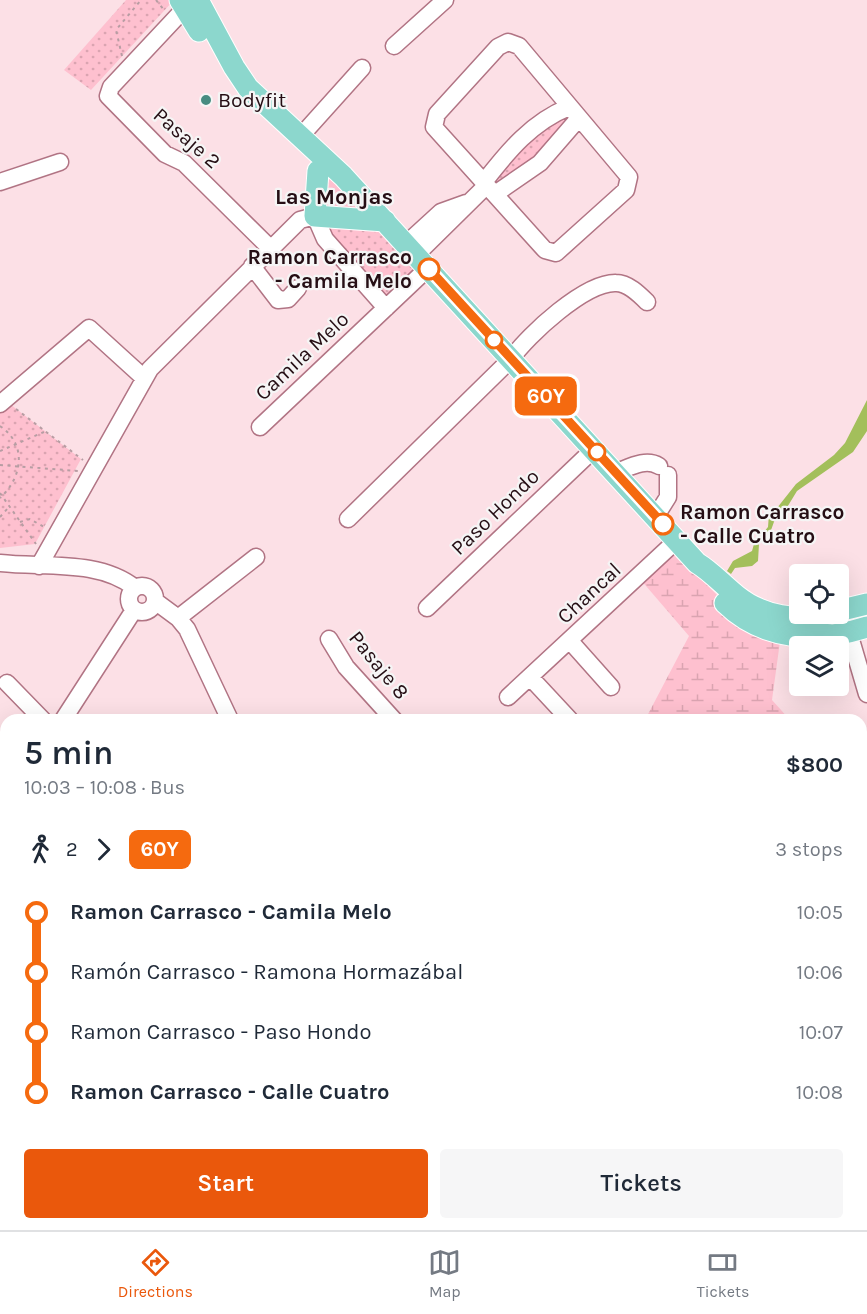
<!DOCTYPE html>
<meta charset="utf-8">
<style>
body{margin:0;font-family:Karla,sans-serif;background:#f6f6f7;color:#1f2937;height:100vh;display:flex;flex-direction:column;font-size:22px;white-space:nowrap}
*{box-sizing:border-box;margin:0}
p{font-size:20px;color:#747a83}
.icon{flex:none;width:33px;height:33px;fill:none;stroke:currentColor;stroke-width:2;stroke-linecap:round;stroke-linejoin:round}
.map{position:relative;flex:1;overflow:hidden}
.side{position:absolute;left:0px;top:714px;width:867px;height:516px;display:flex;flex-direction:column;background:#fff;border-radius:18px 18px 0 0;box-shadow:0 6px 24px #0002}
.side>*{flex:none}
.badge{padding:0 12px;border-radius:9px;font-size:21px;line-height:39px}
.buttons{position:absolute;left:789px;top:564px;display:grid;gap:12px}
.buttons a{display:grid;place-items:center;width:60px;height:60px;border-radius:6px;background:#fff;box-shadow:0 6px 24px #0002;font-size:30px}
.map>.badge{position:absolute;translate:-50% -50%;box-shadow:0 0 0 3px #fff}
.legs{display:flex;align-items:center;gap:9px;height:66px;padding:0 24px;font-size:20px}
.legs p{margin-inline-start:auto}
.overview{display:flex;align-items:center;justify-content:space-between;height:102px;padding:0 24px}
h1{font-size:33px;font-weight:600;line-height:45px}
.button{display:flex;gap:12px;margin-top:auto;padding:12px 24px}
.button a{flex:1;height:69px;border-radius:6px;background:#ea580c;color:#fff;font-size:24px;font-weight:600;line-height:69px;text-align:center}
.button a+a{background:#f6f6f7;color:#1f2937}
ul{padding:0 24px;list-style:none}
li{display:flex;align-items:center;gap:21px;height:60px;font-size:22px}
li i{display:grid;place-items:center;width:9px;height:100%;margin:0 8px;background:currentColor}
li i::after{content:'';width:15px;height:15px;margin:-8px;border:4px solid;border-radius:50%;background:#fff}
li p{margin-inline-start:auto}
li:first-child i{background:linear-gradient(#0000 50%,currentColor 0)}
li:last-child i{background:linear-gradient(currentColor 50%,#0000 0)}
.menu{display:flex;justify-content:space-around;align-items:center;height:84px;border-top:2px solid #e0e1e3;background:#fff;font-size:16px;color:#747a83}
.menu a{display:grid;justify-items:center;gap:3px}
.menu .active{color:#ea580c}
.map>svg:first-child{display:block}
</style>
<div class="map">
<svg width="867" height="1230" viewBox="0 0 867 1230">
<defs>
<pattern id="green-dots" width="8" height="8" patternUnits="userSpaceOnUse" patternTransform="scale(1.5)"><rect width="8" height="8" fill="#fec0cf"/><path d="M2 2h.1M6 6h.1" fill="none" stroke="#daa4b1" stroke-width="1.8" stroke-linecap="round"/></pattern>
<pattern id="wetland-marsh" width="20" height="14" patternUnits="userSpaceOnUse" patternTransform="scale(1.5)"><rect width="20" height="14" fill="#fec0cf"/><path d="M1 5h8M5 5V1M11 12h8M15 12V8" fill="none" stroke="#daa4b1"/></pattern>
</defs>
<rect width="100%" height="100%" fill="#fce0e6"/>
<!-- green -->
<path fill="url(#green-dots)" d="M 126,0 L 174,0 L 91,90 L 64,70 Z
M 562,113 L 569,117 L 535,161 L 496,186 L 491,177 L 507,159 Z
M 326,170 L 418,270 L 387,296 L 331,237 C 321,216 325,192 326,170 Z
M 6,401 L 81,459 L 35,544 L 0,548 L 0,406 Z
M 82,1224 L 548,1224 L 540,1230 L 63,1230 Z"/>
<!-- wetland -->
<path fill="url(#wetland-marsh)" d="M 672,550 L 721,599 L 781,634 L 772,700 L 790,720 L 645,720 L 689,636 L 640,579 Z"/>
<!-- water -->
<path fill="#a3bf5b" d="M 867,400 L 867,431 L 853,452 L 797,491 L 783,514 L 775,519 L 770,533 L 759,544 L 758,561 L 752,566 L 735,568 L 731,574 L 727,571 L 733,561 L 752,551 L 754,544 L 768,527 L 769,514 L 777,508 L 796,484 L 834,455 L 845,443 Z"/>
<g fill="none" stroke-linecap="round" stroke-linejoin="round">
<!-- minor casing -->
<g stroke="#b17484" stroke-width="19">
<path id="minor" d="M 186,7 L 111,87 L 108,96 L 165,154 L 184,163 L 270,248
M 508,42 L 519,46 L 629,177 L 626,190 L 556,253 L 545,250 L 434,127 L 437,114 L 498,47 Z
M 394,46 L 445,0
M 300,137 L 362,68
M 0,182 L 60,162
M 484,182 C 508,151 532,122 569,107
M 495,194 L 540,163 L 579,118
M 406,244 L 441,212 L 466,203
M 416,255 L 487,185
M 252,266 L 278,300 L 288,299 L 298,288
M 0,404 L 89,328 L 144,378
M 260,427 L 428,268
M 617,472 C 630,467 646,458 659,466
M 656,516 L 668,497 L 668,475
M 348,519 L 511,359 C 528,335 585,282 616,283 C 628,283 639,294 647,302
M 0,563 C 43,568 99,559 135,588
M 39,566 L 150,369 L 300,220 L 315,216 L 325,239 L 386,308
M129 599a13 13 0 1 1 26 0a13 13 0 1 1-26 0Z
M 155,601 L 178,618 L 187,629 L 230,720
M 427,608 L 594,449
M 850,609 L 849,633 L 867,694
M 178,618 L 256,557
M 329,639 L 346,667 L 394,720
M 570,641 L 611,687
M 530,677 L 570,720
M 7,683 L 43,720
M 508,697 L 677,540
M 63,720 L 134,610
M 0,765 L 6,762
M 861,920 L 867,917
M 0,956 L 6,953
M 861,1040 L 867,1034
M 0,1179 L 6,1176
M 861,1199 L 866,1194
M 828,1224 L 833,1230
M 558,1230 L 566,1224
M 687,1230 L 690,1224
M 784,1230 L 786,1224"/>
</g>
<!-- major casing -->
<g stroke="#fff" stroke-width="23">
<path id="major" d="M 180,0 L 199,31
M 198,0 L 234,67 L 248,88 L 343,176 L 697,563 C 712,572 723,585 737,596 C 763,617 797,621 829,614
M 318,171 L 315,216 L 385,221
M 725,603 C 764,641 817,643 867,627
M 838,611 L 867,604"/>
</g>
<!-- path -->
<path stroke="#b79da3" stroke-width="2" stroke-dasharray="3 4.5" stroke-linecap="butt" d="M 156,0 L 164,10
M 122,56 L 116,30 L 141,0
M 16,409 L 83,460
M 0,426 C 28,445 22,478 0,498
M 0,451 L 44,432
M 0,465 L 78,471
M 0,493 L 36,544
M 0,517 L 9,507
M 20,522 L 30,519 L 44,527"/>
<!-- minor -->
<use href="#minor" stroke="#fff" stroke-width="16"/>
<!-- major -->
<use href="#major" stroke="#8cd7cd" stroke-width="21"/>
</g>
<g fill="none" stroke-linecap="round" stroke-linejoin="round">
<!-- line-1 casing -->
<g stroke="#fff" stroke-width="14">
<path id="line-1" d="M 429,269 L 663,524"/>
</g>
<!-- line-1 -->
<use href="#line-1" stroke="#f56a0f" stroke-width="9"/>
</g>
<!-- markers -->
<circle fill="#478c81" stroke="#f5f5f5" stroke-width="2" cx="206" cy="100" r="6"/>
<g fill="#fff" stroke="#f56a0f" stroke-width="3">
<circle cx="429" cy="269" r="10"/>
<circle cx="494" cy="340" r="8"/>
<circle cx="597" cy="452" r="8"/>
<circle cx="663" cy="524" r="10"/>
</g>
<g text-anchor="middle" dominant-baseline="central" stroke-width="4.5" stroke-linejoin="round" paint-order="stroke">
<!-- poi labels -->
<g font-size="21" fill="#250e14" stroke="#f5f5f5" text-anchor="start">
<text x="218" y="100">Bodyfit</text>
</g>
<!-- street labels -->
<g font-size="21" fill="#250e14" stroke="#f5f5f5">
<text transform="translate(187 138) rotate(41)">Pasaje 2</text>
<text transform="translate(302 356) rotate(-43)">Camila Melo</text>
<text transform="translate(495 512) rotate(-44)">Paso Hondo</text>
<text transform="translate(589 593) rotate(-43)">Chancal</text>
<text transform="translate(379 665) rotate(51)">Pasaje 8</text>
</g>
<!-- stop labels -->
<g font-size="21" font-weight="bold" fill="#250e14" stroke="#f5f5f5" text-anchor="end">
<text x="412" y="257">Ramon Carrasco<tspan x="412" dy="24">- Camila Melo</tspan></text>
<text x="680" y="512" text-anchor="start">Ramon Carrasco<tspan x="680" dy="24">- Calle Cuatro</tspan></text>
</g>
<!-- neighbourhood labels -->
<g font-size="22" font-weight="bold" fill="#250e14" stroke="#f5f5f5">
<text x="334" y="197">Las Monjas</text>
</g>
</g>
</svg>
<div class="buttons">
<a><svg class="icon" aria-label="locate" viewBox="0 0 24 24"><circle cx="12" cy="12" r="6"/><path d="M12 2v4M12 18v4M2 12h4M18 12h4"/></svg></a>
<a><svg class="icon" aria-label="layers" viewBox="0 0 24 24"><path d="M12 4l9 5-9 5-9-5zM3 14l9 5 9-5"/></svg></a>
</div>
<b class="badge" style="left:546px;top:396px;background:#f56a0f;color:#fff">60Y</b>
<section class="side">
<div class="overview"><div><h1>5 min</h1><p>10:03 – 10:08 · Bus</p></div><b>$800</b></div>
<div class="legs"><svg class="icon" aria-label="walk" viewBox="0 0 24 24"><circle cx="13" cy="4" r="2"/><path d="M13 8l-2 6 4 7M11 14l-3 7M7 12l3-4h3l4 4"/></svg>2<svg class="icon" aria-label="forward" viewBox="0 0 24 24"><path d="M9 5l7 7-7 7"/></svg><b class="badge" style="background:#f56a0f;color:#fff">60Y</b><p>3 stops</p></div>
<ul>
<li><i style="color:#f56a0f"></i><b>Ramon Carrasco - Camila Melo</b><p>10:05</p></li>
<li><i style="color:#f56a0f"></i><span>Ramón Carrasco - Ramona Hormazábal</span><p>10:06</p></li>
<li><i style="color:#f56a0f"></i><span>Ramon Carrasco - Paso Hondo</span><p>10:07</p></li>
<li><i style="color:#f56a0f"></i><b>Ramon Carrasco - Calle Cuatro</b><p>10:08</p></li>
</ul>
<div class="button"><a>Start</a><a>Tickets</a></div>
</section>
</div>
<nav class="menu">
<a class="active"><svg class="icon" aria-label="directions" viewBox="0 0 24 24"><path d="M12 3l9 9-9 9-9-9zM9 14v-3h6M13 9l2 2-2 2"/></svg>Directions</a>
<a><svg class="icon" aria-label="map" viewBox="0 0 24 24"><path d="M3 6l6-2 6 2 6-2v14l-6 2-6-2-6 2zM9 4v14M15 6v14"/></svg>Map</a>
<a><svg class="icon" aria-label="tickets" viewBox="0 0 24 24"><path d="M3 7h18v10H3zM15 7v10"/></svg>Tickets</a>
</nav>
